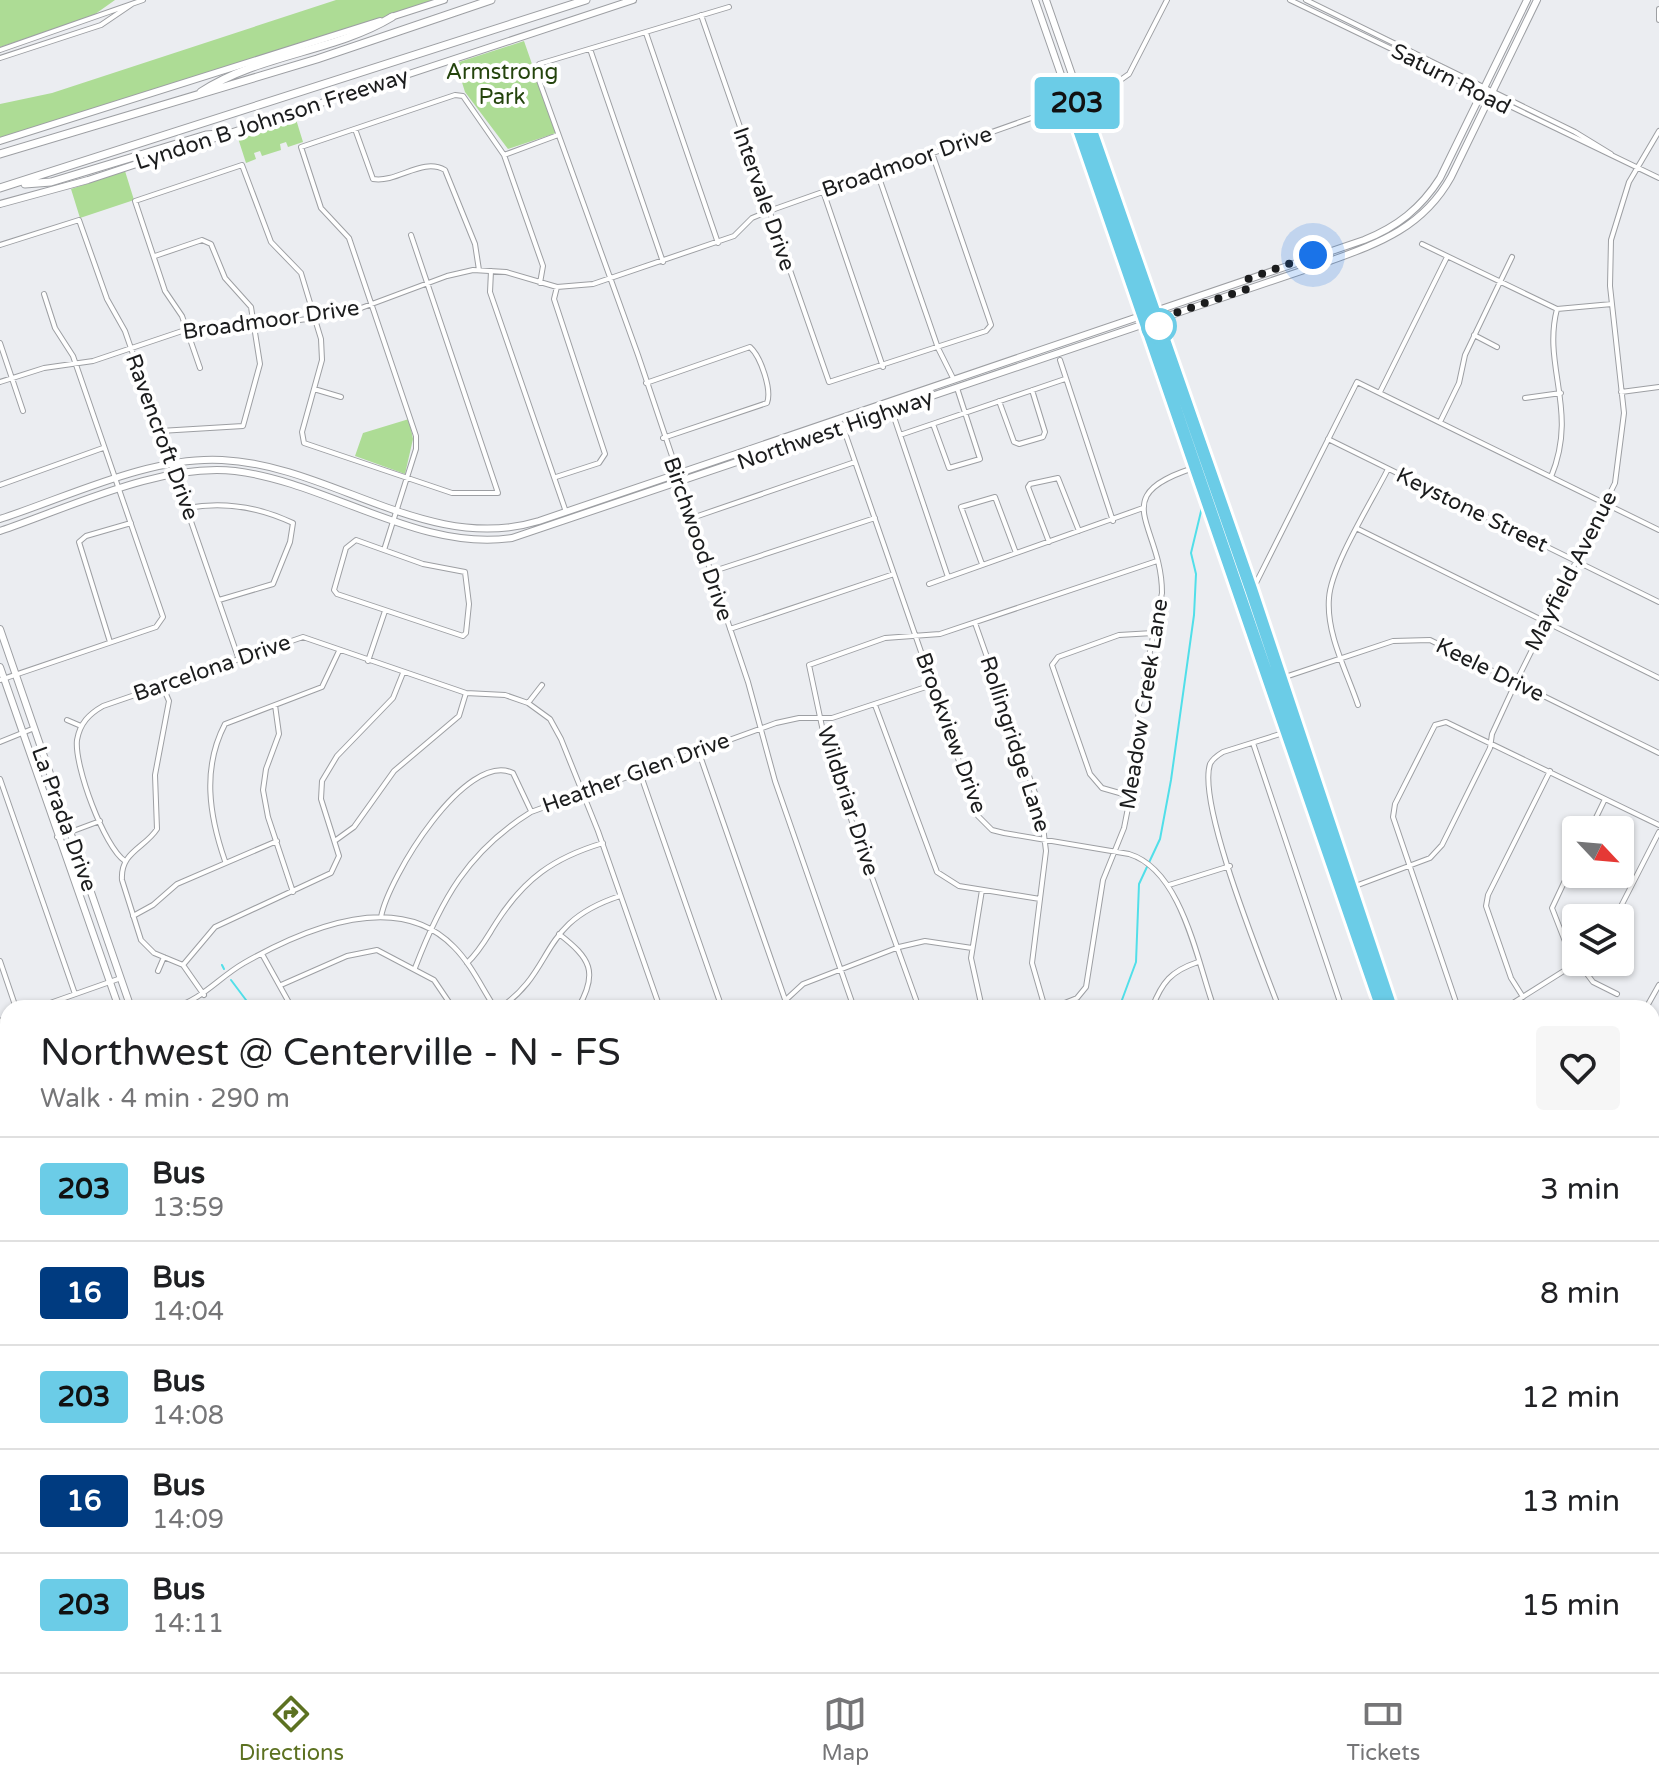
<!DOCTYPE html>
<meta charset="utf-8">
<style>
body{margin:0;font-family:"Varela Round",sans-serif;background:#f6f6f6;color:#202124;height:100vh;display:flex;flex-direction:column;font-size:30px;white-space:nowrap}
*{box-sizing:border-box;margin:0}
p{font-size:26px;color:#757577}
.icon{flex:none;width:44px;height:44px;fill:none;stroke:currentColor;stroke-width:2;stroke-linecap:round;stroke-linejoin:round}
.map{position:relative;flex:1;overflow:hidden}
.side{position:absolute;left:0px;top:1000px;width:1660px;height:672px;display:flex;flex-direction:column;background:#fff;border-radius:24px 24px 0 0;box-shadow:0 2px 6px #0004}
.side>*{flex:none}
.badge{padding:0 16px;border-radius:6px;font-size:28px;line-height:52px}
.needle{width:52px;rotate:116deg}
.controls{position:absolute;left:1562px;top:816px;display:grid;gap:16px}
.controls a{display:grid;place-items:center;width:72px;height:72px;border-radius:8px;background:#fff;box-shadow:0 2px 6px #0004;font-size:40px}
.you{position:absolute;width:40px;height:40px;margin:-20px;border:6px solid #fff;border-radius:50%;background:#1a73e8;box-shadow:0 0 0 12px #1a73e833}
.map>.badge{position:absolute;translate:-50% -50%;box-shadow:0 0 0 4px #fff}
.round{display:grid;place-items:center;flex:none;width:84px;height:84px;border-radius:8px;background:#f6f6f6}
.head{display:flex;align-items:center;justify-content:space-between;height:136px;padding:0 40px}
h1{font-size:38px;font-weight:600;line-height:60px}
ul{padding:0;list-style:none}
li{display:flex;align-items:center;gap:24px;height:104px;padding:0 40px;border-top:2px solid #e0e0e0}
li div{flex:1}
li b{display:block;font-size:30px}
li em{font-style:normal}
li .badge{min-width:88px;font-weight:700;text-align:center}
.tabs{display:flex;justify-content:space-around;align-items:center;height:112px;border-top:2px solid #e0e0e0;background:#fff;font-size:22px;color:#757577}
.tabs a{display:grid;justify-items:center;gap:4px}
.tabs .selected{color:#5c7121}
.map>svg:first-child{display:block}
</style>
<div class="map">
<svg width="1659" height="1672" viewBox="0 0 1659 1672">
<rect width="100%" height="100%" fill="#ebedf1"/>
<!-- green -->
<path fill="#addc95" d="M 0,0 L 115,0 L 91,17 L 0,47 Z
M 336,0 L 444,0 L 0,144 L 0,104 L 52,93 Z
M 524,41 L 556,133 L 508,149 L 465,92 L 456,63 Z
M 295,116 L 303,142 L 288,147 L 286,142 L 280,144 L 281,150 L 262,156 L 260,151 L 254,153 L 256,159 L 246,163 L 237,135 Z
M 125,171 L 134,200 L 80,218 L 71,189 Z
M 409,419 L 413,439 L 405,474 L 355,456 L 363,433 Z
M 8,1353 L 8,1614 L 0,1616 L 0,1376 L 3,1358 Z"/>
<g fill="none" stroke-linecap="round" stroke-linejoin="round">
<!-- stream -->
<path stroke="#51dfe9" stroke-width="2" d="M 222,965 L 224,969
M 231,980 L 252,1008
M 1119,1008 L 1136,962 L 1139,884 L 1160,839 L 1171,780 L 1194,615 L 1196,574 L 1191,553 L 1203,503
M 8,1428 L 8,1435
M 312,1664 L 325,1664
M 335,1664 L 340,1672"/>
<!-- minor casing -->
<g stroke="#9d9fa3" stroke-width="6">
<path id="minor" d="M 1290,0 L 1659,178
M 1306,0 L 1575,132 L 1611,154
M 729,7 L 539,64 L 536,72 L 638,355 L 748,682 L 775,781 L 854,1008
M 1659,9 L 1659,20
M 701,15 L 829,382 L 986,331 L 991,325 L 932,153
M 646,33 L 718,243
M 590,49 L 663,262
M 0,50 L 143,0
M 0,58 L 101,25 L 132,4
M 355,129 L 373,179 C 398,183 422,157 445,170 L 475,244 L 479,270
M 504,155 L 558,135
M 877,172 L 938,348 L 954,380
M 823,191 L 883,367
M 1422,244 L 1557,309 L 1612,304
M 0,245 L 79,220 L 107,299 L 125,331 L 238,657
M 155,256 L 202,240 L 211,244 L 225,278 L 251,307 L 260,364 L 243,426 L 160,431
M 491,271 L 490,292 L 566,512
M 1474,335 L 1497,347
M 0,343 L 23,411
M 1060,360 L 1113,521
M 200,368 L 182,316 L 165,291 L 135,201 L 242,165 L 271,242 L 301,273 L 321,339 L 322,360 L 302,432 L 304,443 L 452,493 L 498,493 L 411,235
M 0,382 L 44,368 L 93,361 L 200,325 L 254,326 L 345,314 L 447,276 L 473,270 L 506,272 L 557,287 L 593,284 L 734,236 L 752,218 L 769,211 L 1102,93 L 1129,74 L 1167,0
M 646,383 L 750,347 C 761,357 772,390 767,403 L 663,438
M 314,389 L 341,397
M 1380,392 L 1447,257
M 1621,392 L 1659,387
M 1525,398 L 1561,393
M 999,401 L 1014,442 L 1019,444 L 1043,437 L 1045,432 L 1032,390
M 894,417 L 948,577
M 1440,422 L 1459,383 L 1465,355 L 1512,257
M 933,424 L 949,468 L 980,459 L 957,388
M 843,427 L 978,816 L 992,830 L 1004,833 L 1129,854 C 1182,870 1197,961 1214,1008
M 900,435 L 1065,379
M 1328,439 L 1659,602
M 556,477 L 599,463 L 605,454 L 554,299 L 557,287
M 1551,477 C 1579,410 1542,367 1557,309
M 0,485 L 103,448
M 187,508 C 224,501 259,507 293,523 L 290,542 L 273,584 L 219,600
M 692,518 L 855,462
M 1358,529 L 1659,678
M 356,540 L 423,564 L 465,572 L 469,604 L 466,633 L 463,636 L 337,594 L 334,590 L 346,548 Z
M 1049,542 L 1028,487 L 1030,484 L 1058,478 L 1079,531
M 384,550 L 416,449 L 416,436 L 349,238 L 321,208 L 301,147 L 455,95 L 463,96 L 504,155 L 543,266 L 540,283
M 982,564 L 961,507 L 995,497 L 1016,553
M 711,572 L 875,518
M 929,584 L 1143,508
M 1240,593 L 1255,585 L 1357,382 L 1659,530
M 975,623 L 1041,810 L 1046,851 L 1032,963 L 1045,1008
M 730,629 L 894,574
M 110,642 L 79,542 L 86,536 L 131,523
M 368,661 L 385,611
M 0,680 L 156,627 L 163,617 L 73,356 L 55,328 L 44,294
M 1267,683 L 1393,641 L 1430,640 L 1659,753
M 162,685 L 169,701 L 155,775 L 157,829 C 145,848 120,852 122,880 L 141,940 L 154,953 L 183,965 L 204,995
M 528,703 L 542,685
M 275,705 L 279,734 L 266,769 L 263,790 L 268,817 L 293,892
M 875,705 L 937,872 L 959,886 L 1040,899
M 1358,705 C 1347,672 1326,634 1329,598 C 1331,566 1372,501 1388,469
M 67,720 L 81,726
M 0,742 L 32,729
M 1253,743 L 1342,1008
M 698,750 L 788,1008
M 639,770 L 722,1008
M 0,779 L 75,994
M 1130,796 L 1102,788 L 1090,774 L 1052,665 L 1058,657 L 1119,635 L 1153,633
M 1590,830 L 1605,799
M 57,837 L 100,821
M 336,840 L 354,827 L 394,771 L 459,716 L 466,693
M 1576,857 L 1552,908 L 1566,944 L 1576,960
M 125,861 C 104,847 74,765 77,740 C 80,723 89,714 103,706 L 303,637 L 466,693 L 505,695 L 528,703 L 550,719 L 561,739 L 598,831 L 660,1008
M 225,861 C 209,815 202,768 225,724 L 322,687 L 339,651
M 1169,885 L 1230,866
M 982,890 L 971,958 L 982,1008
M 1342,891 L 1430,858 L 1442,845 L 1490,748 L 1492,734 L 1516,682 L 1615,483 L 1624,413 L 1610,286 L 1611,240 L 1629,182 L 1659,131
M 133,916 L 153,905 L 177,884 L 277,841
M 381,917 C 388,878 466,750 513,773 L 531,811
M 1615,918 L 1659,832
M 559,934 C 590,958 599,972 578,1008
M 262,954 L 292,1008
M 0,961 L 16,1008
M 1578,962 L 1593,982 L 1617,994
M 467,963 C 480,951 487,937 496,923 C 524,879 553,858 603,843
M 183,965 L 215,927 L 331,873 L 339,856 L 321,799 L 322,781 L 337,756 L 393,698 L 403,673
M 415,968 C 441,900 468,851 531,812 L 776,723 L 799,718 L 832,718 L 932,685
M 158,971 L 164,957
M 281,985 L 347,956 L 377,950 L 434,980 L 453,1008
M 1523,997 L 1511,978 L 1486,906 L 1488,895 L 1550,771
M 36,1008 L 121,978
M 172,1008 C 202,1000 218,978 244,963 C 304,929 397,888 454,947 C 471,964 482,988 495,1008
M 500,1008 C 557,969 537,923 620,896
M 777,1008 L 803,984 L 899,947 L 925,941 L 972,948
M 919,1008 L 828,755 L 809,665 L 885,638 L 940,634 L 1157,561
M 1052,1008 L 1077,998 L 1086,987 L 1103,880 L 1124,828 L 1140,748 L 1138,710 L 1162,593 C 1162,521 1099,494 1207,464
M 1152,1008 C 1162,982 1171,971 1198,962
M 1279,1008 C 1262,962 1197,805 1210,764 C 1213,758 1218,755 1223,752 L 1296,729
M 1353,1008 L 1388,997
M 1458,1008 L 1393,817 L 1395,804 L 1435,725 L 1446,722 L 1659,825
M 1505,1008 L 1578,962
M 1646,1008 L 1659,985
M 0,1021 L 8,1018
M 1652,1046 L 1659,1064
M 0,1059 L 8,1056
M 1652,1069 L 1659,1067
M 0,1121 L 8,1125
M 0,1148 L 8,1129
M 1652,1194 L 1659,1179
M 0,1310 L 8,1306
M 1652,1370 L 1659,1373
M 1652,1521 L 1659,1507
M 223,1664 L 226,1672
M 269,1664 L 278,1672
M 373,1664 L 383,1667
M 612,1664 L 615,1672
M 793,1664 L 800,1672
M 870,1664 L 878,1672
M 993,1664 L 1013,1672
M 1073,1664 L 1076,1672
M 1134,1664 L 1136,1672
M 1142,1664 L 1145,1672
M 1213,1664 L 1216,1672
M 1278,1664 L 1280,1672
M 1344,1664 L 1347,1672
M 1422,1664 L 1425,1672
M 1565,1664 L 1568,1672
M 52,1672 L 70,1664
M 448,1672 L 457,1666 L 491,1672
M 655,1672 L 679,1664
M 1054,1672 L 1073,1665
M 1369,1672 L 1390,1664"/>
</g>
<!-- major casing -->
<g stroke="#9d9fa3" stroke-width="8">
<path id="major" d="M 1035,0 L 1221,535 L 1273,700 L 1382,1008
M 1046,0 L 1251,589 L 1391,1008
M 391,17 L 444,0
M 1053,112 L 1075,120
M 1087,116 L 1096,96
M 0,141 L 380,21
M 0,204 L 88,180 L 633,0
M 1174,403 L 1189,419
M 0,519 C 68,497 150,456 222,460 C 332,465 428,555 539,521 L 1364,240 C 1397,227 1421,208 1440,178 L 1527,0
M 0,531 C 71,507 160,463 235,471 C 327,482 419,552 512,538 L 1319,265 C 1373,245 1421,231 1451,177 L 1537,0
M 0,629 L 131,1008
M 0,667 L 119,1008
M 1652,1322 L 1659,1326
M 1652,1331 L 1659,1334
M 0,1618 L 8,1616
M 0,1630 L 8,1628
M 180,1664 L 183,1672
M 193,1664 L 195,1672
M 1604,1664 L 1607,1672
M 1615,1664 L 1618,1672"/>
</g>
<!-- highway casing -->
<g stroke="#9d9fa3" stroke-width="9">
<path id="highway" d="M 201,92 C 259,54 334,52 392,17
M 0,154 L 317,59 L 491,0
M 25,184 L 51,182 L 206,135 L 231,133
M 0,188 L 586,0"/>
</g>
<!-- minor -->
<use href="#minor" stroke="#fff" stroke-width="4"/>
<!-- major -->
<use href="#major" stroke="#fff" stroke-width="6"/>
<!-- highway -->
<use href="#highway" stroke="#fff" stroke-width="7"/>
</g>
<g fill="none" stroke-linecap="round" stroke-linejoin="round">
<!-- line casing -->
<g stroke="#fff" stroke-width="18">
<path id="line" d="M 1382,1008 L 1073,112 L 1071,105 L 1081,102 L 1251,589 L 1391,1008"/>
</g>
<!-- line -->
<use href="#line" stroke="#6bcce7" stroke-width="12"/>
<!-- walk -->
<path stroke="#1b1c1d" stroke-width="8" stroke-dasharray="0 14.4" d="M 1159,326 L 1157,319 L 1250,288 L 1248,279 L 1313,255"/>
</g>
<!-- markers -->
<circle fill="#fff" stroke="#6bcce7" stroke-width="4" cx="1159" cy="326" r="16"/>
<g text-anchor="middle" dominant-baseline="central" stroke-width="8" stroke-linejoin="round" paint-order="stroke">
<!-- park labels -->
<g font-size="22" fill="#24440d" stroke="#fff">
<text x="502" y="72">Armstrong<tspan x="502" dy="25">Park</tspan></text>
</g>
<!-- street labels -->
<g font-size="22" fill="#1b1c1d" stroke="#fff">
<text transform="translate(1451 79) rotate(27)">Saturn Road</text>
<text transform="translate(272 119) rotate(-18)">Lyndon B Johnson Freeway</text>
<text transform="translate(907 162) rotate(-19)">Broadmoor Drive</text>
<text transform="translate(764 199) rotate(71)">Intervale Drive</text>
<text transform="translate(271 320) rotate(-8)">Broadmoor Drive</text>
<text transform="translate(835 430) rotate(-19)">Northwest Highway</text>
<text transform="translate(162 437) rotate(70)">Ravencroft Drive</text>
<text transform="translate(1472 510) rotate(26)">Keystone Street</text>
<text transform="translate(698 539) rotate(71)">Birchwood Drive</text>
<text transform="translate(1571 571) rotate(-63)">Mayfield Avenue</text>
<text transform="translate(212 668) rotate(-19)">Barcelona Drive</text>
<text transform="translate(1490 670) rotate(26)">Keele Drive</text>
<text transform="translate(1144 704) rotate(-81)">Meadow Creek Lane</text>
<text transform="translate(951 733) rotate(70)">Brookview Drive</text>
<text transform="translate(1015 744) rotate(72)">Rollingridge Lane</text>
<text transform="translate(636 773) rotate(-20)">Heather Glen Drive</text>
<text transform="translate(848 801) rotate(72)">Wildbriar Drive</text>
<text transform="translate(64 819) rotate(70)">La Prada Drive</text>
</g>
</g>
</svg>
<div class="controls">
<a><svg class="needle" viewBox="-14 -14 28 28"><path d="M0-13l5 13h-10z" fill="#e53935"/><path d="M0 13l5-13h-10z" fill="#757577"/></svg></a>
<a><svg class="icon" aria-label="layers" viewBox="0 0 24 24"><path d="M12 4l9 5-9 5-9-5zM3 14l9 5 9-5"/></svg></a>
</div>
<div class="you" style="left:1313px;top:255px"></div>
<b class="badge" style="left:1077px;top:103px;background:#6bcce7;color:#111">203</b>
<section class="side">
<div class="head"><div><h1>Northwest @ Centerville - N - FS</h1><p>Walk · 4 min · 290 m</p></div><a class="round"><svg class="icon" aria-label="heart" viewBox="0 0 24 24"><path d="M12 20l-8-8c-3-5 5-10 8-4 3-6 11-1 8 4z"/></svg></a></div>
<ul>
<li><span class="badge" style="background:#6bcce7;color:#111">203</span><div><b>Bus</b><p>13:59</p></div><em>3 min</em></li>
<li><span class="badge" style="background:#003b80;color:#fff">16</span><div><b>Bus</b><p>14:04</p></div><em>8 min</em></li>
<li><span class="badge" style="background:#6bcce7;color:#111">203</span><div><b>Bus</b><p>14:08</p></div><em>12 min</em></li>
<li><span class="badge" style="background:#003b80;color:#fff">16</span><div><b>Bus</b><p>14:09</p></div><em>13 min</em></li>
<li><span class="badge" style="background:#6bcce7;color:#111">203</span><div><b>Bus</b><p>14:11</p></div><em>15 min</em></li>
</ul>
</section>
</div>
<nav class="tabs">
<a class="selected"><svg class="icon" aria-label="directions" viewBox="0 0 24 24"><path d="M12 3l9 9-9 9-9-9zM9 14v-3h6M13 9l2 2-2 2"/></svg>Directions</a>
<a><svg class="icon" aria-label="map" viewBox="0 0 24 24"><path d="M3 6l6-2 6 2 6-2v14l-6 2-6-2-6 2zM9 4v14M15 6v14"/></svg>Map</a>
<a><svg class="icon" aria-label="tickets" viewBox="0 0 24 24"><path d="M3 7h18v10H3zM15 7v10"/></svg>Tickets</a>
</nav>
